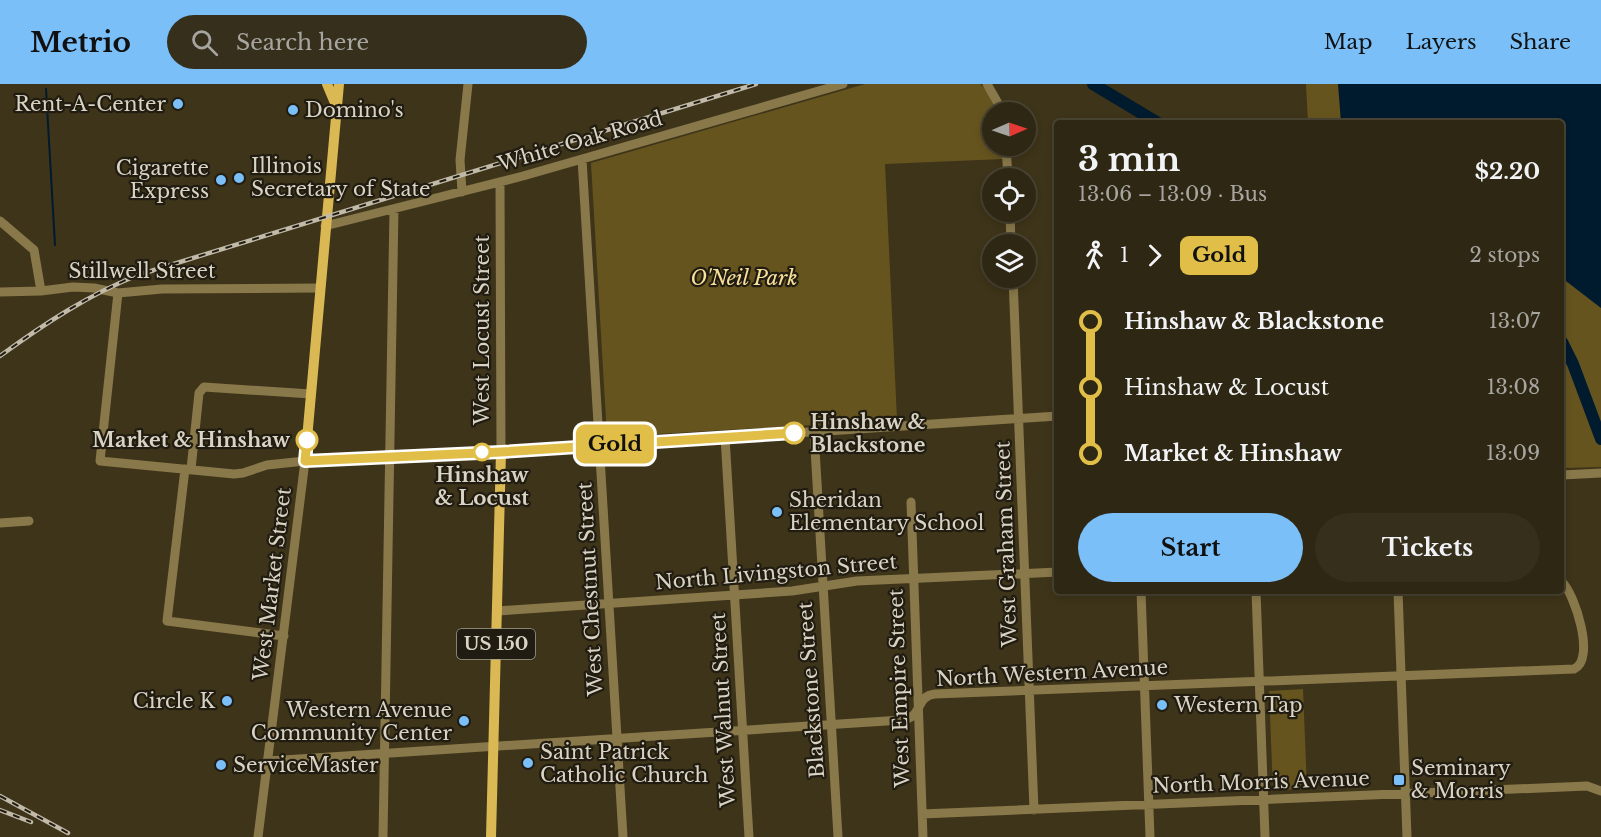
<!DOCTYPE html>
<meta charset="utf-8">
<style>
body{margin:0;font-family:"Libre Baskerville",serif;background:#362f1c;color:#f1f3f6;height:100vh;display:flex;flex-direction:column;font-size:22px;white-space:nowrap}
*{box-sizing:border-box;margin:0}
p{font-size:20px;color:#a7a5a0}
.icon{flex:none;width:33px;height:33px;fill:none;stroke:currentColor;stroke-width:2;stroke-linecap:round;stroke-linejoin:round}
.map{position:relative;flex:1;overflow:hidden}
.drawer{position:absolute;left:1054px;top:36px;width:510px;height:474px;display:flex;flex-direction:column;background:#2e2713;border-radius:6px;box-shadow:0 3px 9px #0003,0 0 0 2px #494433}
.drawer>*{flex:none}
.badge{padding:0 12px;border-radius:9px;font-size:21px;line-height:39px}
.needle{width:39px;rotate:88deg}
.buttons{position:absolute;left:982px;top:18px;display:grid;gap:12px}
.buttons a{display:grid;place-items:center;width:54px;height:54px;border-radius:50%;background:#2e2713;box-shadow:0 3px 9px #0003,0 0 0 2px #494433;font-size:30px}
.map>.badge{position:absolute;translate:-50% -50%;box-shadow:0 0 0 3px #fff}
.legs{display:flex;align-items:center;gap:9px;height:66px;padding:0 24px;font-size:20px}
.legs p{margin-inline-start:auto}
.head{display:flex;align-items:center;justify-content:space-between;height:102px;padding:0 24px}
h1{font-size:33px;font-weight:700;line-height:45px}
.cta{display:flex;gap:12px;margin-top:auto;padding:12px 24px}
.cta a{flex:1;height:69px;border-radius:36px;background:#7abff8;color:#111;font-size:24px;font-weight:700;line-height:69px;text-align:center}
.cta a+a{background:#362f1c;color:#f1f3f6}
ul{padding:0 24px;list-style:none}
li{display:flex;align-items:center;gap:21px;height:66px;font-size:22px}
li i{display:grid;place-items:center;width:9px;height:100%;margin:0 8px;background:currentColor}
li i::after{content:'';width:15px;height:15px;margin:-8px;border:4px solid;border-radius:50%;background:#2e2713}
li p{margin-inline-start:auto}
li:first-child i{background:linear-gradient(#0000 50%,currentColor 0)}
li:last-child i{background:linear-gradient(currentColor 50%,#0000 0)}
header{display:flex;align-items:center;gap:36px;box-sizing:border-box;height:84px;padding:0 30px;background:#7abff8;color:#111}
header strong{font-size:28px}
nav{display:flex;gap:33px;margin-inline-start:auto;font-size:21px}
.search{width:420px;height:54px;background:#362f1c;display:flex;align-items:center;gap:15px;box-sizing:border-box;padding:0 21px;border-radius:33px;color:#a7a5a0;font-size:22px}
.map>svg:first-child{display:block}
</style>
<header>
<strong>Metrio</strong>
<div class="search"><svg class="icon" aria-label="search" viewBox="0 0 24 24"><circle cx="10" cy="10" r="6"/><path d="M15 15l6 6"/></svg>Search here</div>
<nav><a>Map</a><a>Layers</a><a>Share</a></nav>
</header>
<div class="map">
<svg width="1601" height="753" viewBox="0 0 1601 753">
<rect width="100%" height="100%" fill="#3e3419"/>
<!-- green -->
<path fill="#66541f" d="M 865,0 L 980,0 L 986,6 L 996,23 L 998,28 L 993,28 L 993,62 L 1003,62 L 1003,75 L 885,80 L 897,336 L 607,353 L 591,79 Z
M 1306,0 L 1601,0 L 1601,383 L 1562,384 L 1562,39 L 1308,39 Z
M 1303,605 L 1307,705 L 1273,706 L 1269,607 Z"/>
<!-- water -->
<path fill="#001a2e" d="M 1338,0 L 1601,0 L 1601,224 L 1562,194 L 1562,39 L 1341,39 Z"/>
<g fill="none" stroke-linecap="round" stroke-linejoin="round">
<!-- stream -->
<path stroke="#001a2e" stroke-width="2" d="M 46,5 L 55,161"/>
<!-- river -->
<path stroke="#001a2e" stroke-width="12" d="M 1093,0 L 1158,39
M 1562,258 L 1573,280 L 1601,355"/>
<!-- minor -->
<path stroke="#88784a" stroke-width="9" d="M 987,0 L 1003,28
M 1006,62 L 1008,94
M 582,75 L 623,753
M 500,98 L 501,368 L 1058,332
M 462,108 L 460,76 L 468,0
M 1010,128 L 1011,160
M 0,137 L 34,166 L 41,207
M 325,142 L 523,92 L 843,0
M 1013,194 L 1034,726
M 0,208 L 41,207 L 73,203 L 94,204 L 118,209 L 162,205 L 320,204
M 118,209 L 100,377 L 234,390 L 243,389 L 267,381 L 305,377 L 258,753
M 814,348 L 838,753
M 725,353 L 749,753
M 185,385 L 167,537 L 284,552
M 191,385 L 199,309 L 204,303 L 311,310
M 1562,391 L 1601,389
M 911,418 L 923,753
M 0,439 L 29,437
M 1141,507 L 1150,753
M 1256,507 L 1265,753
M 1398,507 L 1407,753
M 497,527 L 792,507 L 857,497 L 1058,488
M 268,677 L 902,636 C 923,634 915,612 935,610 L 1574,585 C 1596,576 1575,510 1562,498
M 922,730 L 1587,702 L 1601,707
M 383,753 L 394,125"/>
<!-- major -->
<path stroke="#dab854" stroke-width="10" d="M 327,0 L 335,19
M 339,0 L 305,377 L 501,368 L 491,753"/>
<!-- rail casing -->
<g stroke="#c1baa9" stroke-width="4.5">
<path id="rail" d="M 0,272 C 44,240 88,211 138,191 L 756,0
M 0,712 L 68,749
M 0,726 L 31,738"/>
</g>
<!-- rail -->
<use href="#rail" stroke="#211c11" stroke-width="2" stroke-dasharray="7" stroke-linecap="butt"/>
</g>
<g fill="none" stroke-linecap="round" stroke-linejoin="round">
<!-- line-1 casing -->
<g stroke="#fff" stroke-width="14">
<path id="line-1" d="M 307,356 L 305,377 L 501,368 L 794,349"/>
</g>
<!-- line-1 -->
<use href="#line-1" stroke="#e0be47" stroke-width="9"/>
</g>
<!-- markers -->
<g fill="#7abff8" stroke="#211c11" stroke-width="2">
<circle cx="178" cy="20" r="6"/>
<circle cx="293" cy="26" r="6"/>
<circle cx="239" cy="94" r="6"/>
<circle cx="221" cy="96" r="6"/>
<circle cx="777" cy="428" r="6"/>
<circle cx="227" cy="617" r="6"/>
<circle cx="1162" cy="621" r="6"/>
<circle cx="464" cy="637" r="6"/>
<circle cx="528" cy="679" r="6"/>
<circle cx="221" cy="681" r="6"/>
<rect x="1393" y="690" width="12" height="12" rx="3"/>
</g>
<g fill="#fff" stroke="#e0be47" stroke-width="3">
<circle cx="794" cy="349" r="10"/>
<circle cx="307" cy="356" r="10"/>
<circle cx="482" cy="368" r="8"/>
</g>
<g text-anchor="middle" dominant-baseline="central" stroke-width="4.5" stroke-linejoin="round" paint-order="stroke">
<!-- shield labels -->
<rect fill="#211c11" stroke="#a29c8e" stroke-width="1.5" x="457" y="545" width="78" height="30" rx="4.5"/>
<g font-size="18" font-weight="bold" fill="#d9d3c3">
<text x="496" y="560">US 150</text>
</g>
<!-- poi labels -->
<g font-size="20" fill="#d9d3c3" stroke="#211c11" text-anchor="start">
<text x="166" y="20" text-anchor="end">Rent-A-Center</text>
<text x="305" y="26">Domino's</text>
<text x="251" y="82">Illinois<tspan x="251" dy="23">Secretary of State</tspan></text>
<text x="209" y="84" text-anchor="end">Cigarette<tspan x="209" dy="23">Express</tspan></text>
<text x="789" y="416">Sheridan<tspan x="789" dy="23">Elementary School</tspan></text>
<text x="215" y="617" text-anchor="end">Circle K</text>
<text x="1174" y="621">Western Tap</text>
<text x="452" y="626" text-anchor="end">Western Avenue<tspan x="452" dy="23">Community Center</tspan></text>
<text x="540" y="668">Saint Patrick<tspan x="540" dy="23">Catholic Church</tspan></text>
<text x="233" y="681">ServiceMaster</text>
<text x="1411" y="684">Seminary<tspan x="1411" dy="23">&amp; Morris</tspan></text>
</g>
<!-- street labels -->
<g font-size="20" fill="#d9d3c3" stroke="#211c11">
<text transform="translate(580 57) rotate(-16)">White Oak Road</text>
<text x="142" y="187">Stillwell Street</text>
<text transform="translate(482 246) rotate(-90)">West Locust Street</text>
<text transform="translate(1006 460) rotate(-92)">West Graham Street</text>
<text transform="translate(776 488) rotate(-5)">North Livingston Street</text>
<text transform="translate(272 500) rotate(-83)">West Market Street</text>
<text transform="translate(590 505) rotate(-93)">West Chestnut Street</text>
<text transform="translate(1052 589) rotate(-3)">North Western Avenue</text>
<text transform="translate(899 604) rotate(-92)">West Empire Street</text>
<text transform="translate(811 606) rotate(-94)">Blackstone Street</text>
<text transform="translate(723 626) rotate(-93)">West Walnut Street</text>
<text transform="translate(1261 698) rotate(-2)">North Morris Avenue</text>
</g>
<!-- park labels -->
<g font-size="20" font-style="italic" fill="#f9e099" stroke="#211c11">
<text x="744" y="194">O'Neil Park</text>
</g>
<!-- stop labels -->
<g font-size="20" font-weight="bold" fill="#d9d3c3" stroke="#211c11" text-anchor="start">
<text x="810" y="338">Hinshaw &amp;<tspan x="810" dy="23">Blackstone</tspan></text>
<text x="290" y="356" text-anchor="end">Market &amp; Hinshaw</text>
<text x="482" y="391" text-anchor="middle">Hinshaw<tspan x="482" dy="23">&amp; Locust</tspan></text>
</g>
</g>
</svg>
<div class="buttons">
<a><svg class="needle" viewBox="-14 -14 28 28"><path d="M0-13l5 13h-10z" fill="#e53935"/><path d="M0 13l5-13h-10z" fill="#a7a5a0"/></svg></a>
<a><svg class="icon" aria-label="locate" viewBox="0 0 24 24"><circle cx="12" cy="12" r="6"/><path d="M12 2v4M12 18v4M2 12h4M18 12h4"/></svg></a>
<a><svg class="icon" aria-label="layers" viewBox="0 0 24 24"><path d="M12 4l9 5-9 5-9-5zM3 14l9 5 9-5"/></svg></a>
</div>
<b class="badge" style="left:615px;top:360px;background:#e0be47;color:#111">Gold</b>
<section class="drawer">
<div class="head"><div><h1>3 min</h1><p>13:06 – 13:09 · Bus</p></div><b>$2.20</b></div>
<div class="legs"><svg class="icon" aria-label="walk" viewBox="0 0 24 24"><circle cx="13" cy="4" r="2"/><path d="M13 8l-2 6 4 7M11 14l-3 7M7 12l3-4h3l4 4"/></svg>1<svg class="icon" aria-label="forward" viewBox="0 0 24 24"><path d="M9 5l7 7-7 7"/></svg><b class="badge" style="background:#e0be47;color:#111">Gold</b><p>2 stops</p></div>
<ul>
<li><i style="color:#e0be47"></i><b>Hinshaw &amp; Blackstone</b><p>13:07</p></li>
<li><i style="color:#e0be47"></i><span>Hinshaw &amp; Locust</span><p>13:08</p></li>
<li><i style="color:#e0be47"></i><b>Market &amp; Hinshaw</b><p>13:09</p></li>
</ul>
<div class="cta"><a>Start</a><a>Tickets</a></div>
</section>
</div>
